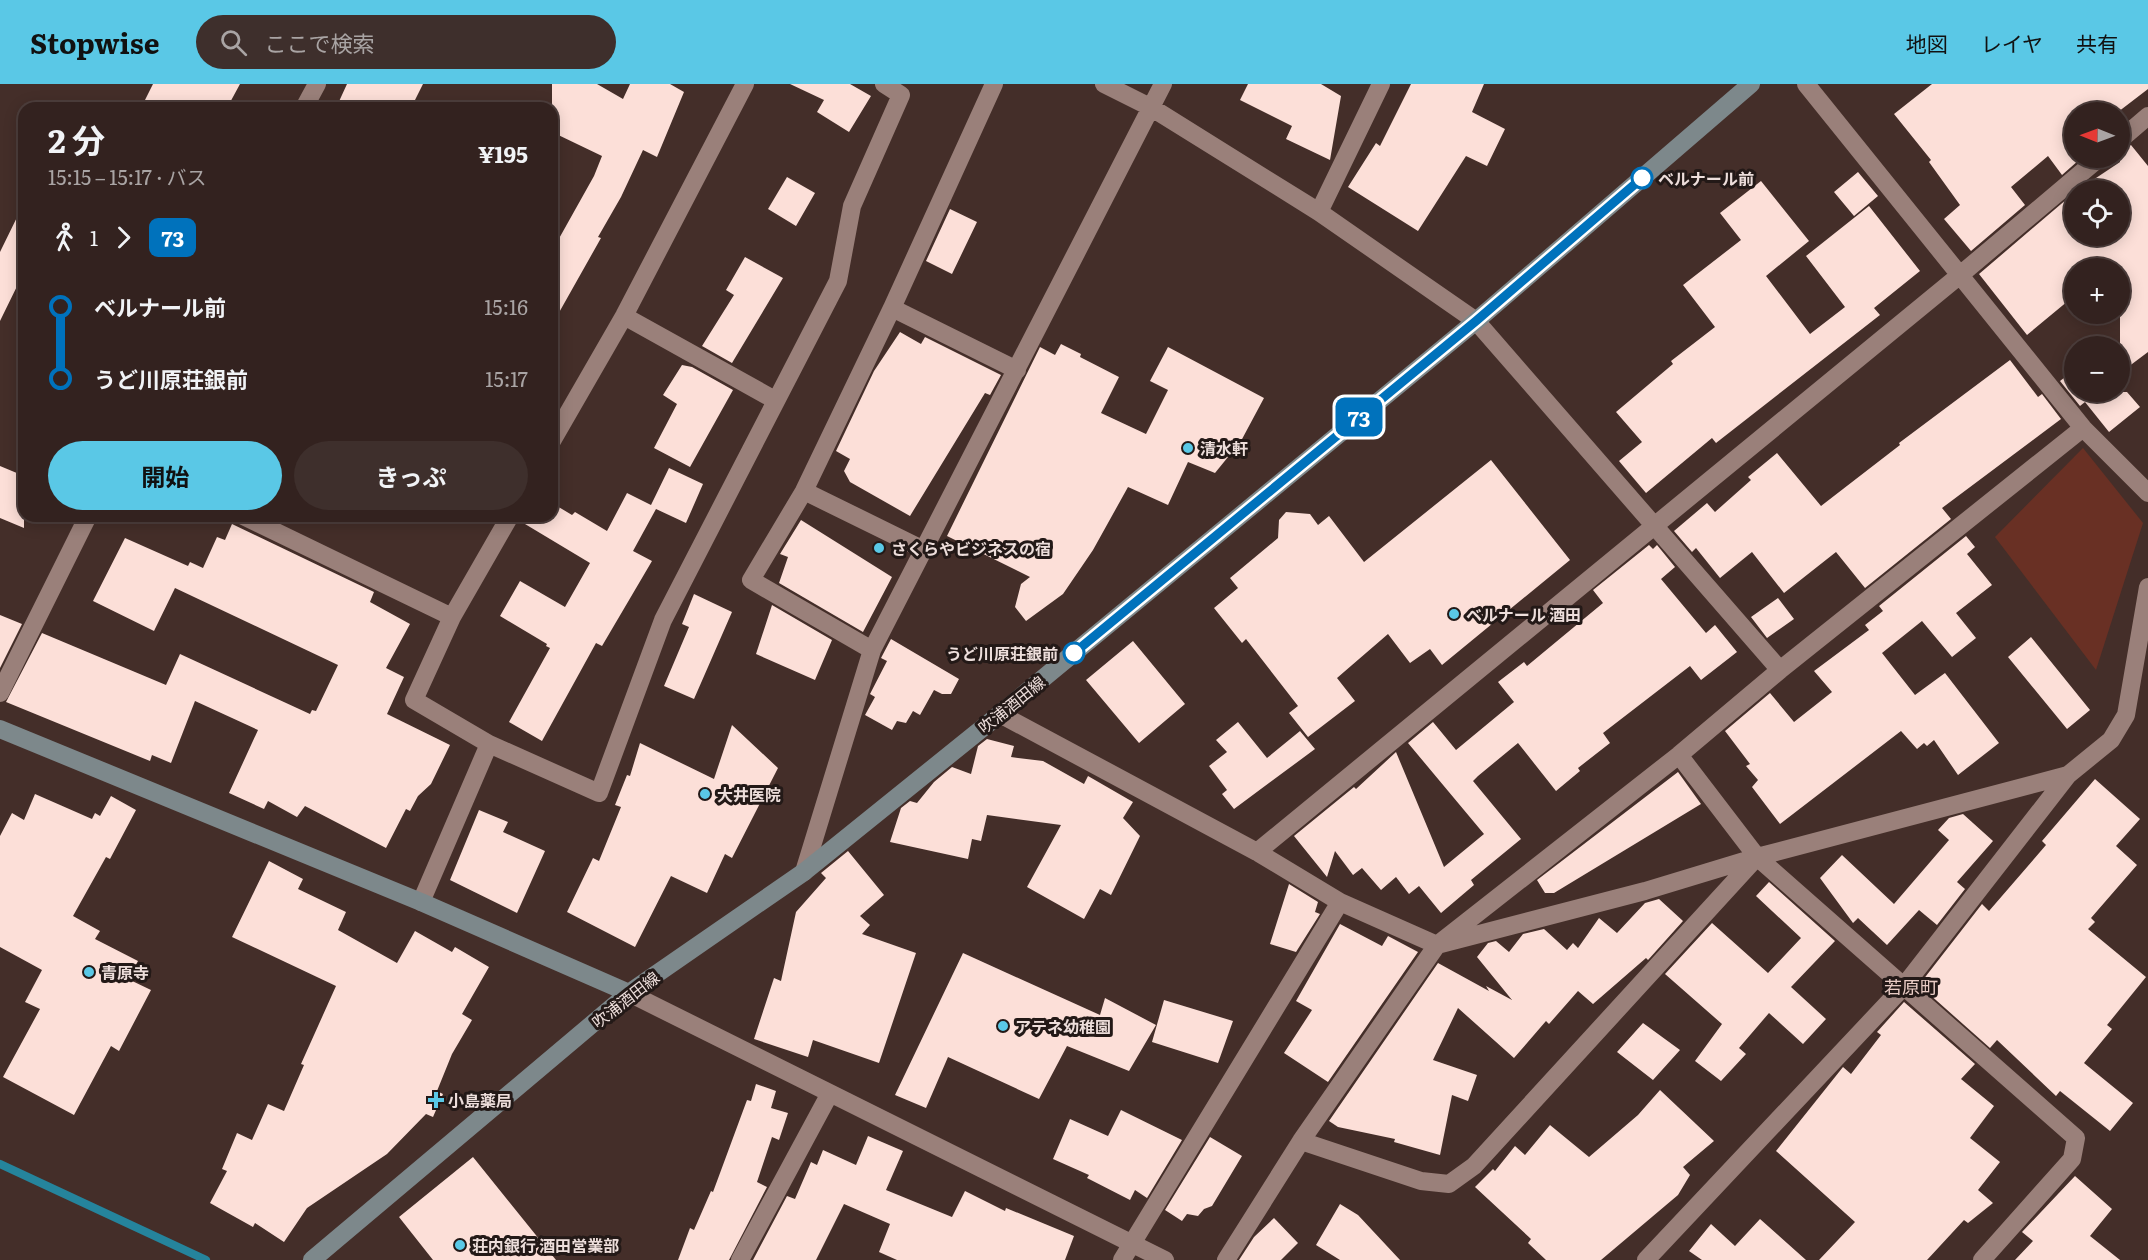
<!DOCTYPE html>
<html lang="ja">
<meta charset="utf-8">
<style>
body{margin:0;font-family:Literata,"Noto Sans JP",serif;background:#3e2f2c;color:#f1f3f6;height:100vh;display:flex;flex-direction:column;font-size:22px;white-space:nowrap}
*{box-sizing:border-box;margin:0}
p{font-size:20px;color:#a9a4a4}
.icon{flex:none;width:33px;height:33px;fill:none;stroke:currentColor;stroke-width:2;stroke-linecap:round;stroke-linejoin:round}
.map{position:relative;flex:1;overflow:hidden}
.details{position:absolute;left:18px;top:18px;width:540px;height:420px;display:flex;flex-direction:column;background:#33221f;border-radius:18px;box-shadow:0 3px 15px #0003,0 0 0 2px #4e3f3d}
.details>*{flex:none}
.badge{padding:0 12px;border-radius:9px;font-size:21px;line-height:39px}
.needle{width:39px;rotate:271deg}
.controls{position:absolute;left:2064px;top:18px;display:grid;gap:12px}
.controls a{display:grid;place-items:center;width:66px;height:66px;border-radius:50%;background:#33221f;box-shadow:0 3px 15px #0003,0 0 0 2px #4e3f3d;font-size:30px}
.map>.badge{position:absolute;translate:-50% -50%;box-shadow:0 0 0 3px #fff}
.legs{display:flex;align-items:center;gap:9px;height:66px;padding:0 30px;font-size:20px}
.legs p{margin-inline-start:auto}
.headline{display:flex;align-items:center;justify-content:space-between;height:102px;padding:0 30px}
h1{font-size:33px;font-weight:700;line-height:45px}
.action{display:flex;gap:12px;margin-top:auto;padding:12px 30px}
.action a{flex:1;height:69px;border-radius:36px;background:#5ac8e6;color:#111;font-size:24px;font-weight:700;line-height:69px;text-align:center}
.action a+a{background:#3e2f2c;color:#f1f3f6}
ul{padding:0 30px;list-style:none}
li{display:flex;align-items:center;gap:21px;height:72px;font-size:22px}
li i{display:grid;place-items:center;width:9px;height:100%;margin:0 8px;background:currentColor}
li i::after{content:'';width:15px;height:15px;margin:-8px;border:4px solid;border-radius:50%;background:#33221f}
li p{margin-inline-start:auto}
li:first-child i{background:linear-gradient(#0000 50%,currentColor 0)}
li:last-child i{background:linear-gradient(currentColor 50%,#0000 0)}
header{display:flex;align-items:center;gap:36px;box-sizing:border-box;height:84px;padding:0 30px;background:#5ac8e6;color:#111}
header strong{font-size:28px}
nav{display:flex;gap:33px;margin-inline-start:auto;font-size:21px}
.search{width:420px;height:54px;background:#3e2f2c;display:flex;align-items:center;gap:15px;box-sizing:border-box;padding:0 21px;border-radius:33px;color:#a9a4a4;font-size:22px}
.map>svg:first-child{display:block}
</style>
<header>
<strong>Stopwise</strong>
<div class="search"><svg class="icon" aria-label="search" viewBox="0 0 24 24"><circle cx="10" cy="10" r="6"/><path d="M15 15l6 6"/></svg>ここで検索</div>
<nav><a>地図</a><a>レイヤ</a><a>共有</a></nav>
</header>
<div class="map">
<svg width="2148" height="1176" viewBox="0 0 2148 1176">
<rect width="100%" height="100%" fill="#442e29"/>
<!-- green -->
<path fill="#693024" d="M 2083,364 L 2143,439 L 2096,586 L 1995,453 Z"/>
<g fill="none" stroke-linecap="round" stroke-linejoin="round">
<!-- stream -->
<path stroke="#25849c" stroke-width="8" d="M 0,1080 L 206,1176"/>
</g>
<!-- building -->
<path fill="#fcdfd8" d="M 153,0 L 240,0 L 227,24 L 141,24 Z
M 347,0 L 423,0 L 411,24 L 336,24 Z
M 552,0 L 597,0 L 623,15 L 630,0 L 670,0 L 684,8 L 657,73 L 643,66 L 621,113 L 598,153 L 601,154 L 552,241 L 552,167 L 594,92 L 602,72 L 552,48 Z
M 790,0 L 850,0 L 871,12 L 849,48 L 817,28 L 824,16 Z
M 1248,0 L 1321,0 L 1341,12 L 1330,76 L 1286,55 L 1292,42 L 1240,16 Z
M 1411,0 L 1484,0 L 1472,28 L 1505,45 L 1487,82 L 1466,72 L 1418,147 L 1348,103 L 1376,59 L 1380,62 Z
M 1932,0 L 2148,0 L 2148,5 L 2118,28 L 2074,28 L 2074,74 L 2079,76 L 2062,91 L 2048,72 L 2011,103 L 2025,121 L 1971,167 L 1944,135 L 1960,121 L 1929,78 L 1931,76 L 1894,30 Z
M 2131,61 L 2148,82 L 2148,268 L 2120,289 L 2120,184 L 2074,184 L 2074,212 L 2027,251 L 1979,190 L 2074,109 L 2074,152 L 2120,152 L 2120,106 L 2078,106 L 2120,78 L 2120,67 Z
M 1858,88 L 1878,112 L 1854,132 L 1834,108 Z
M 787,93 L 815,109 L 796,142 L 768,125 Z
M 1761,97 L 1809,157 L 1766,192 L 1810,250 L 1845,223 L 1806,172 L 1869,122 L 1920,187 L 1874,224 L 1880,231 L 1716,359 L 1712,354 L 1646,409 L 1619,377 L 1642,358 L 1616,328 L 1673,280 L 1671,277 L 1715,243 L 1683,201 L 1741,156 L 1720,129 Z
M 24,119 L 24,188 L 0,237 L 0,168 Z
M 950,125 L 977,138 L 952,190 L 926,177 Z
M 745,173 L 783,194 L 732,279 L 702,262 L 734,211 L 726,206 Z
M 900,248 L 921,260 L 925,253 L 1001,291 L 990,311 L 985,309 L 910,432 L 850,398 L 844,387 L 850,375 L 836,367 L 874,287 Z
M 1061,260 L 1081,270 L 1080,273 L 1119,293 L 1101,329 L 1146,350 L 1168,306 L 1150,297 L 1168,263 L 1264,314 L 1241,357 L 1215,389 L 1188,378 L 1168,421 L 1128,403 L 1093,466 L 1063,510 L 1026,537 L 1015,523 L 1021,500 L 1030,493 L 947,452 L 1040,263 L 1055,271 Z
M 2010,276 L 2038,313 L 2042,310 L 2061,335 L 1942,424 L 1951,435 L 1865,504 L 1836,468 L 1784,509 L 1752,468 L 1720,494 L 1696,464 L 1692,468 L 1674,447 L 1707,419 L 1715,428 L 1751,396 L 1748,393 L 1777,369 L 1821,422 L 1900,361 L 1899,359 Z
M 682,281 L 692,283 L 733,306 L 690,383 L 654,364 L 677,320 L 663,311 Z
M 2074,286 L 2074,308 L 2127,308 L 2140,323 L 2109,348 L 2085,318 L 2080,322 L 2060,297 Z
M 1491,376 L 1570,476 L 1442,581 L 1430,565 L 1410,579 L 1388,550 L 1337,594 L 1355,617 L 1308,653 L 1289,629 L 1298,622 L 1246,555 L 1242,559 L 1214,524 L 1238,504 L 1230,494 L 1278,454 L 1279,436 L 1286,428 L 1310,430 L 1318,441 L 1329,432 L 1364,478 Z
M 0,382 L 24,392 L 24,444 L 0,434 Z
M 669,384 L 703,400 L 686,439 L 656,425 L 633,467 L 652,477 L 602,562 L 596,559 L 542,657 L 509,638 L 550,564 L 546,562 L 547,560 L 500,532 L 520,497 L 565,523 L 590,479 L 520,437 L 521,432 L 552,432 L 552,419 L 572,431 L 575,428 L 607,447 L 627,409 L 651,421 Z
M 801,436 L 892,493 L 863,548 L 779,499 L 788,473 L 780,470 Z
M 232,440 L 374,508 L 370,518 L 410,540 L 386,584 L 404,593 L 387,630 L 450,661 L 431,700 L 418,712 L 410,727 L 406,725 L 386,764 L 305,722 L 297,733 L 268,717 L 264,725 L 229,709 L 258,646 L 195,617 L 171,679 L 152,671 L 150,677 L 6,618 L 42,549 L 166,601 L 180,570 L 310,630 L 312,626 L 316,627 L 338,581 L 175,504 L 154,547 L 93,517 L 125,454 L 188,482 L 190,478 L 203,484 L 217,453 L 225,456 Z
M 1966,452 L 1975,463 L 1967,470 L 1992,501 L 1956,529 L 1976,554 L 1952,573 L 1922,537 L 1882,569 L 1915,611 L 1945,589 L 1999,659 L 1958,691 L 1934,656 L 1927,662 L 1924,659 L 1917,665 L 1901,647 L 1780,740 L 1752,703 L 1758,696 L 1746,682 L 1750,680 L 1725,647 L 1770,609 L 1794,638 L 1832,608 L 1814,587 L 1869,546 L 1865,541 L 1883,527 L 1879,522 Z
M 1649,461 L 1653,465 L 1657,461 L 1675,483 L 1661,495 L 1706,549 L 1715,541 L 1737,568 L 1701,596 L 1690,582 L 1603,649 L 1610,659 L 1578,684 L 1580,687 L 1556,707 L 1518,659 L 1478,692 L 1473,697 L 1521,755 L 1471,796 L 1474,801 L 1441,829 L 1419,802 L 1409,810 L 1396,793 L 1381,806 L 1362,784 L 1353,791 L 1335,767 L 1327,793 L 1294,752 L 1354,703 L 1356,705 L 1396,668 L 1444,783 L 1484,750 L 1408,659 L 1433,638 L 1456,666 L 1514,618 L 1498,598 L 1524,578 L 1527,582 L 1603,519 L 1593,506 Z
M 694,510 L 732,528 L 694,615 L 664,602 L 689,543 L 682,540 Z
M 1778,514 L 1794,535 L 1767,554 L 1751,533 Z
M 772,521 L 832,556 L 815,596 L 756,570 Z
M 0,531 L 22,540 L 0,584 Z
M 2031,553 L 2090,626 L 2067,645 L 2008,573 Z
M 891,555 L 959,595 L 951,610 L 942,610 L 934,606 L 920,631 L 913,627 L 906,639 L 897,637 L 892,646 L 865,631 L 875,613 L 870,610 L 887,577 L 881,574 Z
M 1133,557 L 1185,620 L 1139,659 L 1086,596 Z
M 1238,638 L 1267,674 L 1300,647 L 1315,665 L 1234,725 L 1222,710 L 1227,706 L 1209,682 L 1227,668 L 1216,656 Z
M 732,641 L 778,684 L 732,774 L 725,770 L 707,809 L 671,792 L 635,863 L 567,828 L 593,774 L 599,777 L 621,723 L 615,721 L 627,691 L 630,692 L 640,659 L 714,695 Z
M 987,655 L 1014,662 L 1011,673 L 1043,677 L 1084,700 L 1088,692 L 1133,718 L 1123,734 L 1140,752 L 1111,811 L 1100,805 L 1084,835 L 1027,803 L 1061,741 L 987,731 L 981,757 L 972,755 L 968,775 L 890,758 L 901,724 L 910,717 L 917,719 L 934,698 L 952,683 L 971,690 L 978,662 Z
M 1678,688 L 1701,720 L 1554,809 L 1545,809 L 1537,796 Z
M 2095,695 L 2140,735 L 2116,762 L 2137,781 L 2091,834 L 2095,838 L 2088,845 L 2146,893 L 2107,941 L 2112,945 L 2084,979 L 2133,1019 L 2110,1047 L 2060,1007 L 2056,1012 L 1997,956 L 1990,964 L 1919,901 L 1982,820 L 1989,827 L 2046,761 L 2042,757 Z
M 35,710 L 92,735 L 95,729 L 100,732 L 111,712 L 136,726 L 110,775 L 106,773 L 73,832 L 100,847 L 95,855 L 138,877 L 128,895 L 151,906 L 119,967 L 111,962 L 74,1031 L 3,993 L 40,925 L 25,918 L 42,886 L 0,863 L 0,752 L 12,729 L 24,736 Z
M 479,726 L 508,738 L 503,748 L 545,767 L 517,829 L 450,796 Z
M 1963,730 L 1993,757 L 1957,798 L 1965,805 L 1937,841 L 1919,826 L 1887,861 L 1858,834 L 1853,839 L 1820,794 L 1842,771 L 1894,820 L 1949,756 L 1938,746 L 1949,734 Z
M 848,767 L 884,811 L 860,832 L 870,841 L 862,850 L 916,869 L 879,979 L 813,956 L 808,973 L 754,955 L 774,894 L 781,897 L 796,828 L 826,794 L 821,789 Z
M 269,777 L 303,795 L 298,805 L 346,828 L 338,846 L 397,879 L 415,847 L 452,868 L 455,863 L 489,883 L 462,930 L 472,936 L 452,970 L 437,1007 L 443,1010 L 433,1033 L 426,1030 L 387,1070 L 307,1124 L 284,1158 L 255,1139 L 253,1143 L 210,1119 L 227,1087 L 222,1085 L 237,1049 L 252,1056 L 268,1020 L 284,1027 L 304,981 L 301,980 L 336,902 L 232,853 Z
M 1769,798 L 1835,857 L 1791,903 L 1826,935 L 1803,960 L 1769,929 L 1739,964 L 1746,970 L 1721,997 L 1695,977 L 1722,940 L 1665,890 L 1712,839 L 1768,889 L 1801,854 L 1756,812 Z
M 1289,800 L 1318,818 L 1315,828 L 1320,830 L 1296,868 L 1270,860 Z
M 1659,815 L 1683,837 L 1648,876 L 1646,874 L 1593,920 L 1578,907 L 1549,940 L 1546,937 L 1514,974 L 1458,924 L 1433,976 L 1477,991 L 1468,1017 L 1452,1011 L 1440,1071 L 1394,1058 L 1395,1055 L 1338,1043 L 1329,1037 L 1438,879 L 1489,907 L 1486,902 L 1512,916 L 1477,873 L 1488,859 L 1496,857 L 1509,868 L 1523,850 L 1544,845 L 1567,866 L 1573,859 L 1578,864 L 1599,834 L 1617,849 L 1645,819 Z
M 1340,840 L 1382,862 L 1388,852 L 1418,868 L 1328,998 L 1284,969 L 1312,926 L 1296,917 Z
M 963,869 L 1100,931 L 1105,914 L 1156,941 L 1129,987 L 1067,962 L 1039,1015 L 948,973 L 926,1024 L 895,1011 Z
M 1164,916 L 1233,937 L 1218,979 L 1152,958 Z
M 1904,918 L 1975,980 L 1961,995 L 1994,1022 L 1970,1054 L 2000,1078 L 1978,1106 L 1993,1119 L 1968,1139 L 1964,1136 L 1927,1176 L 1819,1176 L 1855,1138 L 1776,1067 L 1843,983 L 1851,990 L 1881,951 L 1877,948 Z
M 1643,939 L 1680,966 L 1653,996 L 1617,968 Z
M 756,1000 L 776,1007 L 771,1024 L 788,1029 L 779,1056 L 772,1053 L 757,1098 L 767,1103 L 729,1176 L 678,1176 L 690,1144 L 694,1146 L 711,1107 L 713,1108 L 747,1016 L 751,1017 Z
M 1660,1006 L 1714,1057 L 1683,1083 L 1690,1091 L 1678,1111 L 1601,1176 L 1546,1176 L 1528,1159 L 1531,1155 L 1475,1103 L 1493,1085 L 1495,1087 L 1515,1062 L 1525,1071 L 1550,1041 L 1589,1073 L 1638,1031 Z
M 1121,1026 L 1182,1056 L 1147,1114 L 1135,1106 L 1130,1116 L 1087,1094 L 1089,1091 L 1053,1075 L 1070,1035 L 1108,1052 Z
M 868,1052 L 903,1067 L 886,1106 L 952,1133 L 965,1107 L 1005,1127 L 1006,1124 L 1074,1152 L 1065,1176 L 897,1176 L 879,1168 L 890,1140 L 844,1120 L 816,1176 L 753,1176 L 787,1112 L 795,1115 L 811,1078 L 817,1081 L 823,1066 L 856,1081 Z
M 1210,1053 L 1242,1072 L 1212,1122 L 1204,1125 L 1198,1132 L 1187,1130 L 1182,1137 L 1165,1126 Z
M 473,1073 L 556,1176 L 433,1176 L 399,1133 Z
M 2075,1092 L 2112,1125 L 2090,1152 L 2120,1176 L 2015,1176 L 2033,1157 L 2022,1148 Z
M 1340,1120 L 1358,1131 L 1400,1176 L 1340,1176 L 1316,1161 Z
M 1274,1134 L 1298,1159 L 1281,1176 L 1239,1176 L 1254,1153 Z
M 1760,1135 L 1806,1176 L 1702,1176 L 1689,1167 L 1711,1140 L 1735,1162 Z"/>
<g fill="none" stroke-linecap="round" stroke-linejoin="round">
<!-- street -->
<path stroke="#9a807a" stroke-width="18" d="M 994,0 L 892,224 L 1017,286
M 1104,0 L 1152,24 L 1319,128 L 1476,237 L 1780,586
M 1806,0 L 2083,344 L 2148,409
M 304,24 L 317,0
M 2120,56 L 2148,32
M 1319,128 L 1381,0
M 624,232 L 775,316
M 552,357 L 624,232 L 745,0
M 804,407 L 924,466
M 243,432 L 452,533
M 510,432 L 452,533 L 414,616 L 489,660 L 599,709 L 663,536 L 838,197 L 852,122 L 901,11 L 884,0
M 872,566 L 751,496 L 804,407 L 892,224
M 0,609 L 88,432
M 1000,630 L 1257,768 L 1340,818 L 1437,861 L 1645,807 L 1757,773 L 2068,691
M 1679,671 L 1757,773 L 2076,1054 L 2072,1075 L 1982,1176
M 1257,768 L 1960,191 L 2099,74
M 804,788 L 872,566 L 1163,0
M 421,818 L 489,660
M 629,909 L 1165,1176
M 1301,1057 L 1421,1097 L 1449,1100 L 1474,1082 L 1756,774
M 740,1176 L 829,1011
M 1122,1176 L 1340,818
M 1226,1176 L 1301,1057 L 1437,861 L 1679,671 L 1780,586 L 2083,344
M 1646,1176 L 1904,902 L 2068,691 L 2111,656 L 2126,631 L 2148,503"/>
<!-- secondary -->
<path stroke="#7d888b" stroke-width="18" d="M 0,645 L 421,818 L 629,909
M 312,1176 L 629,909 L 804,788 L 1000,630 L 1476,237 L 1751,0"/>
</g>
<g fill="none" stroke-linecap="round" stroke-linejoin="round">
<!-- line-1 casing -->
<g stroke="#fff" stroke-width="14">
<path id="line-1" d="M 1074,569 L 1476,237 L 1642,94"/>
</g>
<!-- line-1 -->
<use href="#line-1" stroke="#0072bc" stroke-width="9"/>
</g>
<!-- markers -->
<g fill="#fff" stroke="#0072bc" stroke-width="3">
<circle cx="1642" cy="94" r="10"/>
<circle cx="1074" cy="569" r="10"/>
</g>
<g fill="#5ac8e6" stroke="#231917" stroke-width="2">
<circle cx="1188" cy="364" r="6"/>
<circle cx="879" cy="464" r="6"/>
<circle cx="1454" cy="530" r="6"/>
<circle cx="705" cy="710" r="6"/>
<circle cx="89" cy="888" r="6"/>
<circle cx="1003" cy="942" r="6"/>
<path d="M433 1007h6v6h6v6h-6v6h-6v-6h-6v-6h6z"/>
<circle cx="460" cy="1161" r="6"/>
</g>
<g text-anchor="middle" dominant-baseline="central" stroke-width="6" stroke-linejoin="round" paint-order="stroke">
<!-- stop labels -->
<g font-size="16" font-weight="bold" fill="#eddedb" stroke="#231917" text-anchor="start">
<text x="1658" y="94">ベルナール前</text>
<text x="1058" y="569" text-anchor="end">うど川原荘銀前</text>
</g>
<!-- poi labels -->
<g font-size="16" font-weight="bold" fill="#eddedb" stroke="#231917" text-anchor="start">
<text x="1200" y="364">清水軒</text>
<text x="891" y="464">さくらやビジネスの宿</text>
<text x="1466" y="530">ベルナール 酒田</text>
<text x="717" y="710">大井医院</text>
<text x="101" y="888">青原寺</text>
<text x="1015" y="942">アテネ幼稚園</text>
<text x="448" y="1016">小島薬局</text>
<text x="472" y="1161">荘内銀行 酒田営業部</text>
</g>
<!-- street labels -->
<g font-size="16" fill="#eddedb" stroke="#231917">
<text transform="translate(1011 620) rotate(-39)">吹浦酒田線</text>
<text transform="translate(625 915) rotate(-38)">吹浦酒田線</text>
</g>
<!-- neighbourhood labels -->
<g font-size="18" fill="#e9ccc5" stroke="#231917">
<text x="1911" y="902">若原町</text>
</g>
</g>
</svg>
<div class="controls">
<a><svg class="needle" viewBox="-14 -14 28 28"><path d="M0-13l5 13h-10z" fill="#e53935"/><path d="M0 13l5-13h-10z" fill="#a9a4a4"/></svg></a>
<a><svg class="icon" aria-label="locate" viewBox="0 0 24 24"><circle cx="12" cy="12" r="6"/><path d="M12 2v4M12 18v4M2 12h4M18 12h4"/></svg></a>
<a>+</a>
<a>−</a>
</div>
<b class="badge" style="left:1359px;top:333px;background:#0072bc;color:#fff">73</b>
<section class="details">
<div class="headline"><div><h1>2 分</h1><p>15:15 – 15:17 · バス</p></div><b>¥195</b></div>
<div class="legs"><svg class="icon" aria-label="walk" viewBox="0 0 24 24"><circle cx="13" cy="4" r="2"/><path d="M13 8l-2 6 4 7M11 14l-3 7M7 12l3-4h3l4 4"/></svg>1<svg class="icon" aria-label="forward" viewBox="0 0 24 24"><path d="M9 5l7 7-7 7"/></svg><b class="badge" style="background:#0072bc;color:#fff">73</b></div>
<ul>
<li><i style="color:#0072bc"></i><b>ベルナール前</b><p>15:16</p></li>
<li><i style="color:#0072bc"></i><b>うど川原荘銀前</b><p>15:17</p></li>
</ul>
<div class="action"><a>開始</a><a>きっぷ</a></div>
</section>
</div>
